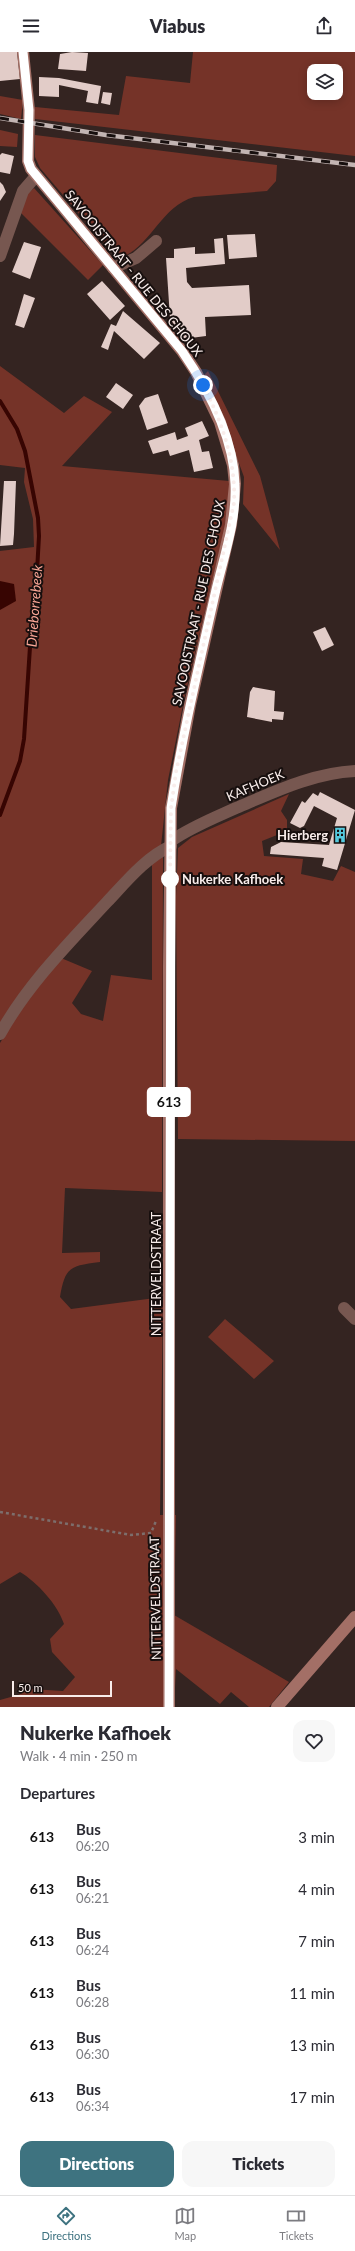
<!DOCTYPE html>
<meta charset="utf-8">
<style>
body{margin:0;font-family:Lato,sans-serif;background:#f7f7f7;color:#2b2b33;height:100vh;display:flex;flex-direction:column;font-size:15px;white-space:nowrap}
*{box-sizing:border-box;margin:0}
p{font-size:13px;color:#7c7c81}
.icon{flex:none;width:22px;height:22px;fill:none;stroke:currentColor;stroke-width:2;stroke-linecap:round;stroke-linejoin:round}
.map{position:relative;height:1655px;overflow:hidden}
.details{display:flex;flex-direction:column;background:#fff;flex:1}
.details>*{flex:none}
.badge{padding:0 8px;border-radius:3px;font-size:14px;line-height:26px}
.tools{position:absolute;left:307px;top:12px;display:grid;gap:8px}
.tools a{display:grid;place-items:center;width:36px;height:36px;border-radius:8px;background:#fff;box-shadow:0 2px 10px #0003;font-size:20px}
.scale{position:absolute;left:12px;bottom:10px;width:100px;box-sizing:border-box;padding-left:4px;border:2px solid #f9edeb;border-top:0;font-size:11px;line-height:14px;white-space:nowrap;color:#f9edeb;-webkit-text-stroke:3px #170f0e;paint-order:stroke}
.you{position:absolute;width:20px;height:20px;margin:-10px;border:3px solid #fff;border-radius:50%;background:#1a73e8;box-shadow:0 0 0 6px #1a73e833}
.map>.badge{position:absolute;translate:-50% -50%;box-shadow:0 0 0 2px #fff}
h2{padding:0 20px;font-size:15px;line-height:36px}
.round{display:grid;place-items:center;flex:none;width:42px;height:42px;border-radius:12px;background:#f7f7f7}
.head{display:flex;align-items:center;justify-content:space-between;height:68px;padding:0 20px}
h1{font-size:19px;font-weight:800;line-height:30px}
.button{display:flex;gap:8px;margin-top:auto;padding:8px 20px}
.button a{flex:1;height:46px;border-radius:12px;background:#3e7380;color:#fff;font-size:16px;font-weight:800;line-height:46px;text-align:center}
.button a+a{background:#f7f7f7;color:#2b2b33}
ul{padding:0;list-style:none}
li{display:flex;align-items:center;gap:12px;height:52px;padding:0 20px}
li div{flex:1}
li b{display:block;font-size:15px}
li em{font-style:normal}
li .badge{min-width:44px;font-weight:700;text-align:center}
header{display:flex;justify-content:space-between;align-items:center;height:52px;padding:0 20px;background:#fff;font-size:18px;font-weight:800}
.menu{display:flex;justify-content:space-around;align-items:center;height:56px;border-top:1px solid #e1e1e2;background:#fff;font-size:11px;color:#7c7c81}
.menu a{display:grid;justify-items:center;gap:2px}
.menu .current{color:#3e7380}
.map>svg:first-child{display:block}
</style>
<header><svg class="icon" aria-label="menu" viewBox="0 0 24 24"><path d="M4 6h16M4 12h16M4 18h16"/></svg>Viabus<svg class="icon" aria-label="share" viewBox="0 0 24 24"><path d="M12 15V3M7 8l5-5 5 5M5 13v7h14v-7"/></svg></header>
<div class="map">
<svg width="355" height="1655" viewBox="0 0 355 1655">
<rect width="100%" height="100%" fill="#342421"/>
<!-- green -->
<path fill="#753328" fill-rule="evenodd" d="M 193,0 L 355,0 L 355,104 L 35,67 L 35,55 L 119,63 L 126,24 L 190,31 ZM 314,19 L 336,19 L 336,41 L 314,41 Z
M 0,44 L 23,48 L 21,67 L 0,62 Z
M 0,78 L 18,82 L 17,95 L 0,94 Z
M 35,83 L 277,113 L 276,129 L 267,139 L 194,145 C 160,155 152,194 120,206 L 115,204 L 40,116 L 35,105 Z
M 34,136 L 103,213 L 88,228 L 19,159 L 25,144 Z
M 0,314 L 64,361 L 84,344 L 112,360 L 62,414 L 229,429 L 230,454 L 184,648 L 168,728 L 161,794 L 0,974 L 0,499 L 34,495 L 33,467 L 24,430 L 25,416 L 0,413 Z
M 208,319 L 260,424 L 280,498 L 243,452 L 244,425 L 224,370 L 203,324 Z
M 289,742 L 281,759 L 287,768 L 287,779 L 262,789 L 264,804 L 303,807 L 301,822 L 333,829 L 341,814 L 355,820 L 355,1089 L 178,1087 L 176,845 L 178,796 L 192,785 Z
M 163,804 L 162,1140 L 65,1136 L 62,1201 L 100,1200 L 100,1210 C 71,1214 65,1214 60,1245 L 71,1257 L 163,1245 L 160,1463 L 176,1463 L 174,1563 L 289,1630 L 269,1655 L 249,1655 L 231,1640 L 220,1652 L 176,1617 L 174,1655 L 0,1655 L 0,1648 L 18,1643 L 31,1637 L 63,1639 L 75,1625 L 52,1600 L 50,1587 L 64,1572 C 58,1553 37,1530 20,1520 L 0,1532 L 0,991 L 26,948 L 61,906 L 92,919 L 72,951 L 81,962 L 103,969 L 111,923 L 152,928 L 152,812 Z
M 225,1267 L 274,1309 L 254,1327 L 208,1285 Z"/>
<!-- water -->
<path fill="#370502" d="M 0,529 L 14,532 L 16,549 L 0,558 Z"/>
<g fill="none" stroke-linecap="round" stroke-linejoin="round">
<!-- stream -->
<path stroke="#370502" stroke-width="4" d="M 0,349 L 17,377 L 25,399 L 38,466 L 39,484 L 36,537 L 32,564 L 24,687 L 20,709 L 0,763"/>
</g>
<!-- building -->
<path fill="#e2ccc8" d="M 0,0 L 17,0 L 20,27 L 0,29 Z
M 72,0 L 88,1 L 86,19 L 58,17 L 60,2 Z
M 39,25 L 59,26 L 101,34 L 98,52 L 86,50 L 88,39 L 59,33 L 59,45 L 39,44 Z
M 103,40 L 112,41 L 110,53 L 101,51 Z
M 2,101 L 14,104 L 10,122 L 0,120 L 0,103 Z
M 0,130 L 3,133 L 6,140 L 0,149 Z
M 255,182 L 257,205 L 229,207 L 227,183 Z
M 223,186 L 225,212 L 186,216 L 187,230 L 192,236 L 249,233 L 251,263 L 205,265 L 206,284 L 183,287 L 170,266 L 166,206 L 174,206 L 174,197 L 195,195 L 195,202 L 215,201 L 214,187 Z
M 24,190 L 41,195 L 30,227 L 12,220 Z
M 102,229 L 125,254 L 110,268 L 87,242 Z
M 24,242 L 35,246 L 24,276 L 15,273 Z
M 123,259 L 160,291 L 144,307 L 114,279 L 108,298 L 101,295 L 111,272 L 116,274 Z
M 116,331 L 133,343 L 123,357 L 106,345 Z
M 158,342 L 168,371 L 147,378 L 139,354 L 145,346 Z
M 202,369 L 209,384 L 199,388 L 202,400 L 209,399 L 213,416 L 194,420 L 189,398 L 170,404 L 168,398 L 153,402 L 148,389 L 175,380 L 177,388 L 188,384 L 185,376 Z
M 4,429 L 16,429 L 14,482 L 13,493 L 0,494 Z
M 325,575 L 334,593 L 322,599 L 313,580 Z
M 253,635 L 275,639 L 274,659 L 284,660 L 283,668 L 272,667 L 272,670 L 247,665 L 250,640 Z
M 320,740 L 355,758 L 337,818 L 322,814 L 324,806 L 270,802 L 271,795 L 281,790 L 329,793 L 337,766 L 314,754 L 304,774 L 300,776 L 290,771 L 302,749 L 305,751 L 313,741 L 318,744 Z"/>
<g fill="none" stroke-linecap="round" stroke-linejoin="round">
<!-- path -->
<path stroke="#7d6e6c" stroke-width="2.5" stroke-dasharray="3 3" stroke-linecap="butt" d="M 0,1460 L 131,1483 L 151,1481 L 156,1469"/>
<!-- street -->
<path stroke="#775750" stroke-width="12" d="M 0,204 L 23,139 L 36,124
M 113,216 L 136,206 L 156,189
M 171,789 C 191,775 214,766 236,756 C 274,740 313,721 355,719
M 0,982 C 28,932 68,892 107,850 C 125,831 146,805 171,794
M 344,1256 L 355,1267"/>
<!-- secondary -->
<path stroke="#a36f66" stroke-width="12" d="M 23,0 L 29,58 L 28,109 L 31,117 L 182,299 L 196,320 L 220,370 L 233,413 L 235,432 L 231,473 L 190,653 L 171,756 L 169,914 L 169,1655
M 277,1655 L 355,1565"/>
<!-- rail casing -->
<g stroke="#c3b5b3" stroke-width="4.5">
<path id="rail" d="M 0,66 L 106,83 L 355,113"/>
</g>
<!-- rail -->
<use href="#rail" stroke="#170f0e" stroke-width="3" stroke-dasharray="9" stroke-linecap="butt"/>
</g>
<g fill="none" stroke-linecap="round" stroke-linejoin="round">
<!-- line casing -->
<g stroke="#fff" stroke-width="9">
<path id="line" d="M 23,0 L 29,58 L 28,109 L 31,117 L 182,299 C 208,337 234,385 235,432 C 237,469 223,507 215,542 C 199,613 182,684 171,756 L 169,1655"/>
</g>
<!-- line -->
<use href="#line" stroke="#fff" stroke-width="6"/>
<!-- walk -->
<path stroke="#f9edeb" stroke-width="4" stroke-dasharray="0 7.2" d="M 170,827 L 171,756 L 176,720 L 234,451 C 236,409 222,370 203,333"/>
</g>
<!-- icons -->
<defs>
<g id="building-bare" transform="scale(1.2)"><path d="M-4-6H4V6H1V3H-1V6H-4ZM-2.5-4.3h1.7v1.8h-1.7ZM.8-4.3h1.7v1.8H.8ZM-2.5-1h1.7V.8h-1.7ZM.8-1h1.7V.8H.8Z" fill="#55cade" stroke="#170f0e" stroke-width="2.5" paint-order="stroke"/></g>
</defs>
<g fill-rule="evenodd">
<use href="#building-bare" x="340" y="783"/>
</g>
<!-- markers -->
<circle fill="#fff" stroke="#fff" stroke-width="2" cx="170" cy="827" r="8"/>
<g text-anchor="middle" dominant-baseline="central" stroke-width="4" stroke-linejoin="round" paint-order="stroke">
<!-- street labels -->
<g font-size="13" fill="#f9edeb" stroke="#170f0e">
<text transform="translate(134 221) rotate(51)">SAVOOISTRAAT - RUE DES CHOUX</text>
<text transform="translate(198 551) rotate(-78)">SAVOOISTRAAT - RUE DES CHOUX</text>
<text transform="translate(255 733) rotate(-23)">KAFHOEK</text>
<text transform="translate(156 1222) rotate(-90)">NITTERVELDSTRAAT</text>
<text transform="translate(155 1546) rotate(-91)">NITTERVELDSTRAAT</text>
</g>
<!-- poi labels -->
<g font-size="13" font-weight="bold" fill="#f9edeb" stroke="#170f0e" text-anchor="end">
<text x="328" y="783">Hierberg</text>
</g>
<!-- stop labels -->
<g font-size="13" font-weight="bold" fill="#f9edeb" stroke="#170f0e" text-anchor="start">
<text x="182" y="827">Nukerke Kafhoek</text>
</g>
<!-- water labels -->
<g font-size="14" font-style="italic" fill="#faa696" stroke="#170f0e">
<text transform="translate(34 554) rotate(-86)">Drieborrebeek</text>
</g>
</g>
</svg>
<div class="tools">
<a><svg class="icon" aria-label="layers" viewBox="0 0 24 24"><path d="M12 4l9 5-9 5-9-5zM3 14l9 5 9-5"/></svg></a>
</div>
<div class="scale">50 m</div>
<div class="you" style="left:203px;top:333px"></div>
<b class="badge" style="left:169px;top:1050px;background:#fff;color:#111">613</b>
</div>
<section class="details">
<div class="head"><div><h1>Nukerke Kafhoek</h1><p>Walk · 4 min · 250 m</p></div><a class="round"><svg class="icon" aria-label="heart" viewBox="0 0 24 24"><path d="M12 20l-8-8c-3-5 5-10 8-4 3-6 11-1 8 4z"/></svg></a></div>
<h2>Departures</h2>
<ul>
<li><span class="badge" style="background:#fff;color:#111">613</span><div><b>Bus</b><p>06:20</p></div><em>3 min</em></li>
<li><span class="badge" style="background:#fff;color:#111">613</span><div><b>Bus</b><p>06:21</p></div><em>4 min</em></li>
<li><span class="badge" style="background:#fff;color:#111">613</span><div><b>Bus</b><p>06:24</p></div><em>7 min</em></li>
<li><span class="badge" style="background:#fff;color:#111">613</span><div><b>Bus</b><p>06:28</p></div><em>11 min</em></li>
<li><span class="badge" style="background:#fff;color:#111">613</span><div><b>Bus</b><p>06:30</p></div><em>13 min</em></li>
<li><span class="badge" style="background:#fff;color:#111">613</span><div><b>Bus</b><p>06:34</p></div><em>17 min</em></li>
</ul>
<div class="button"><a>Directions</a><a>Tickets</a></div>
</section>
<nav class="menu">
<a class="current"><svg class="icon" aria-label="directions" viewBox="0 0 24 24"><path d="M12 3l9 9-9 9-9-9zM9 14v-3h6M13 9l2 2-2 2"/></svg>Directions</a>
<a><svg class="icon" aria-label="map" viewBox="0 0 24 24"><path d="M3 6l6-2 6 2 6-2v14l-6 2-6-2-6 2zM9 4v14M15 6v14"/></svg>Map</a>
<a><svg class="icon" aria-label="tickets" viewBox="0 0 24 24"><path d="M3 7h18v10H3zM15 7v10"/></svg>Tickets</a>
</nav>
